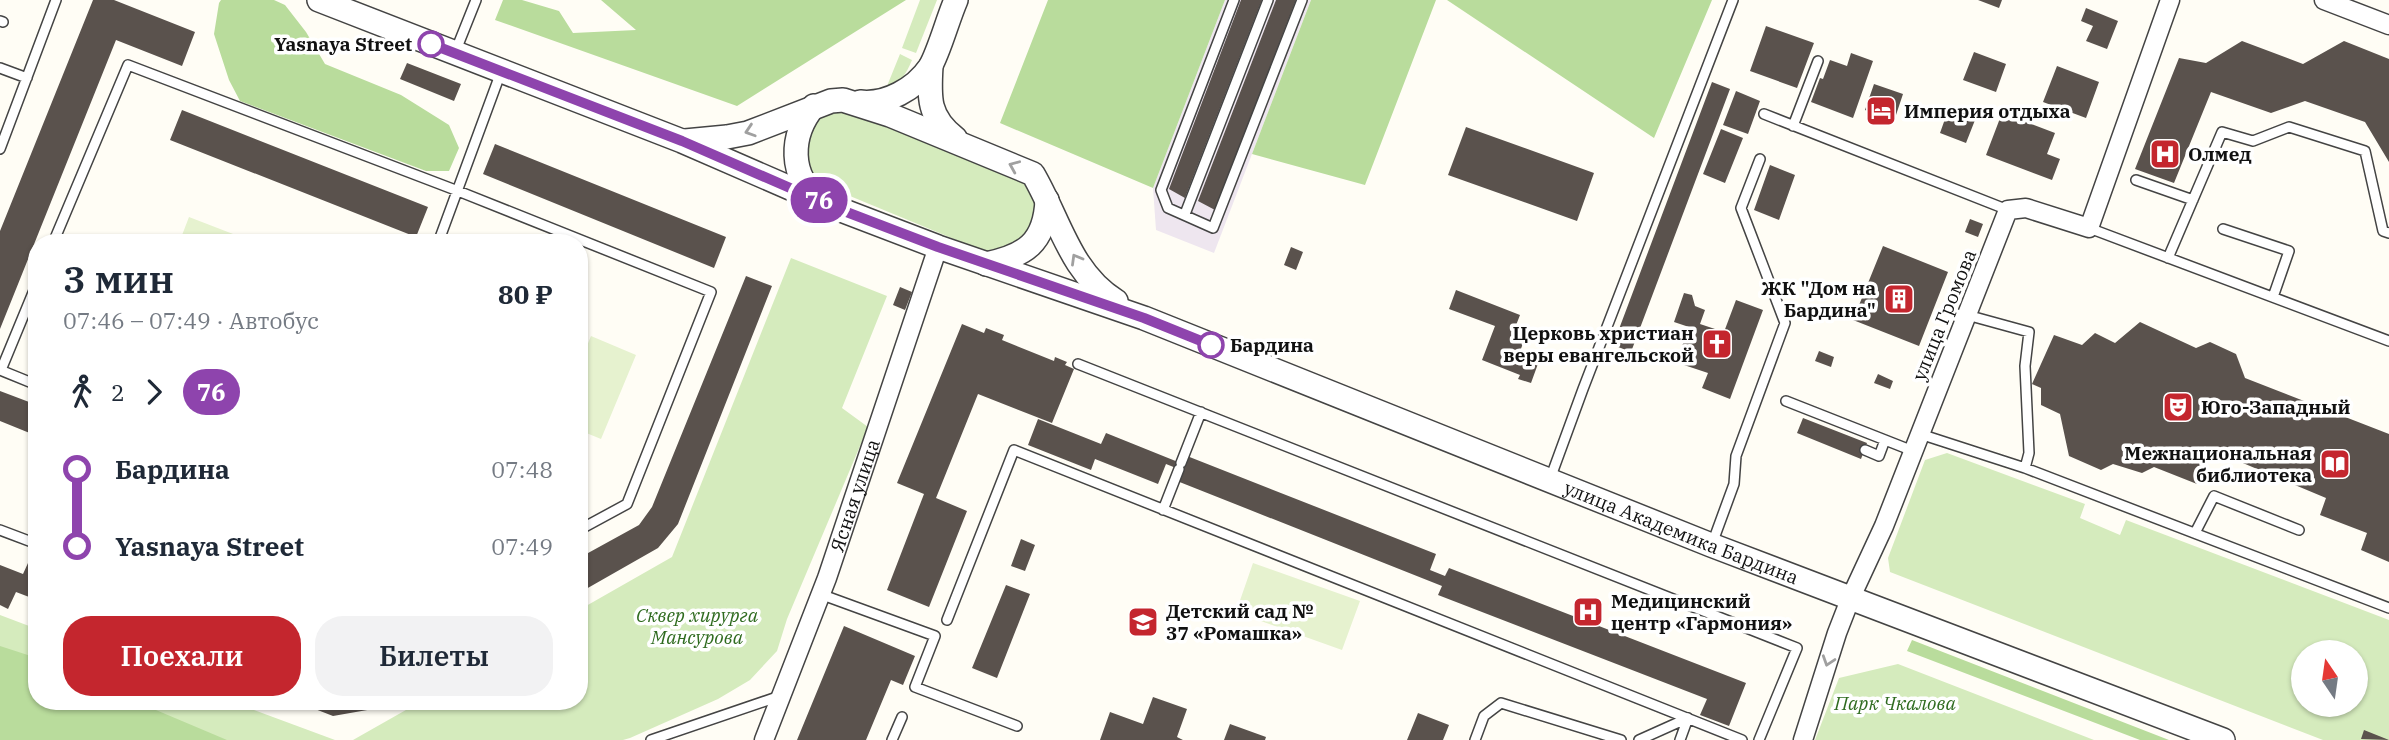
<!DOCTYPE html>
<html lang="ru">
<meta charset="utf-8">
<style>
body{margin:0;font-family:"IBM Plex Serif",serif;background:#f2f2f3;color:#1f2937;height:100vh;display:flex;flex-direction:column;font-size:26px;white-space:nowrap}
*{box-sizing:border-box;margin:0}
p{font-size:23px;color:#747a83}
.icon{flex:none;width:38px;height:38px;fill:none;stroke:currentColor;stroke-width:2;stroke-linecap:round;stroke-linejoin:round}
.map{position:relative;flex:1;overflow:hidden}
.drawer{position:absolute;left:28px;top:234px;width:560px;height:476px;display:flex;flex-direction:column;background:#fff;border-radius:28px;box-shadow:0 2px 5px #0004}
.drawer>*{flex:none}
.badge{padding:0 14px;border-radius:23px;font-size:24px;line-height:46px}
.needle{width:46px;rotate:347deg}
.buttons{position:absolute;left:2291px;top:640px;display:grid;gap:14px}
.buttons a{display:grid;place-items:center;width:77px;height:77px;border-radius:50%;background:#fff;box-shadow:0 2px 5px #0004;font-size:35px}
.map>.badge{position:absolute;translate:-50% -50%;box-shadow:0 0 0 4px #fff}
.legs{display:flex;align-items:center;gap:10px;height:77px;padding:0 35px;font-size:23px}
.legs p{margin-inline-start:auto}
.headline{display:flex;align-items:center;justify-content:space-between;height:119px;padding:0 35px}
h1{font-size:38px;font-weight:600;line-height:52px}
.cta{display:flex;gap:14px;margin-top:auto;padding:14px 35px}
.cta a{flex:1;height:80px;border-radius:28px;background:#c4262e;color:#fff;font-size:28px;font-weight:600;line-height:80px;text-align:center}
.cta a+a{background:#f2f2f3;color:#1f2937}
ul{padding:0 35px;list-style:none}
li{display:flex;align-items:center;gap:24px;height:77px;font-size:26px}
li i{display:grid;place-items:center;width:10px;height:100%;margin:0 9px;background:currentColor}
li i::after{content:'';width:18px;height:18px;margin:-9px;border:5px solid;border-radius:50%;background:#fff}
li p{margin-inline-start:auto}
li:first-child i{background:linear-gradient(#0000 50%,currentColor 0)}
li:last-child i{background:linear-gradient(currentColor 50%,#0000 0)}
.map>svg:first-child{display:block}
</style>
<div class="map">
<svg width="2389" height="740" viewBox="0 0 2389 740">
<rect width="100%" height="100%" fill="#fffdf5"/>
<!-- industrial -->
<path fill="#eee6ef" d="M 1225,0 L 1311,0 L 1214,253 L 1156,230 L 1153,188 Z"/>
<!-- green -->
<path fill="#d5ebbd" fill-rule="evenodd" d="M 920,0 L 937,0 L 916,53 L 902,48 Z
M 900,54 L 912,60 C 906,75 900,83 885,91 Z
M 855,111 L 1022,180 L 1036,204 L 1037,220 C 1017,244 1015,246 983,251 L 833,189 L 818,180 L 807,167 C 808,122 805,113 855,111 Z
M 791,258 L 887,296 L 842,408 L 868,427 L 787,619 L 777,651 L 750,680 L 718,699 L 630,738 L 623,740 L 353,740 L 420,702 L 579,702 L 579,610 L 672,557 Z
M 1947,453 L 2085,504 L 2080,518 L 2120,535 L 2126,520 L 2389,620 L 2389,740 L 2323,740 L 1890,572 L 1888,558 L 1925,460 ZM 2303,653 L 2356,653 L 2356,705 L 2303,705 Z
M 0,615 L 37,629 L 37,702 L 232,702 L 335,740 L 0,740 Z
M 1898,664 L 2094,740 L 1815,740 L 1839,678 Z"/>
<!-- forest -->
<path fill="#b9dc9c" d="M 221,0 L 274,0 L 285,5 L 306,32 L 325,64 L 401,95 L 449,125 L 459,148 L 449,171 L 426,171 L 240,101 L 229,80 L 214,34 L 219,3 Z
M 503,0 L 522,0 L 559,11 L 573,33 L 636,30 L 601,0 L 906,0 L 737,106 L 495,20 Z
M 1048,0 L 1225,0 L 1153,188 L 1000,123 Z
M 1311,0 L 1436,0 L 1365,185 L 1252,154 Z
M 1447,0 L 1712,0 L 1654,138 Z
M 1912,640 L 2169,740 L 2140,740 L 1907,651 Z
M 0,646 L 37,658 L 37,702 L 137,702 L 227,740 L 0,740 Z"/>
<!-- pitch -->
<path fill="#e6f2cf" d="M 189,217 L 246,239 L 245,243 L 179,243 Z
M 591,336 L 636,355 L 601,439 L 579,430 L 579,365 Z
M 1253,563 L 1360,601 L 1342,650 L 1236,612 Z"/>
<!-- building -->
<path fill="#5a524d" d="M 93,0 L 114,0 L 195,32 L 182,66 L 116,40 L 0,329 L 0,231 Z
M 1241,0 L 1262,0 L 1185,198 L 1169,189 Z
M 1276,0 L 1296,0 L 1215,210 L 1198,201 Z
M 1978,0 L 2002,0 L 1999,8 Z
M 2086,8 L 2118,21 L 2107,49 L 2086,41 L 2093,26 L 2081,21 Z
M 1766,26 L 1814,43 L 1797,88 L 1750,71 Z
M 2242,41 L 2303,64 L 2344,41 L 2389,59 L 2389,162 L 2365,122 L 2305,101 L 2271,113 L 2211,92 L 2174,183 L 2135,169 L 2179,58 L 2206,63 Z
M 1974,52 L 2006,64 L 1996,92 L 1963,80 Z
M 1851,53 L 1873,61 L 1853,118 L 1811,102 L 1820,78 L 1823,79 L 1830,60 L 1847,66 Z
M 407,63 L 461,84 L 454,101 L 400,79 Z
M 2057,66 L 2099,82 L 2086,118 L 2043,102 Z
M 1712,82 L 1730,89 L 1631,352 L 1613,345 Z
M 1874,84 L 1903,94 L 1894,121 L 1865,110 Z
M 1736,91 L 1760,101 L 1748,134 L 1723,125 Z
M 1950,105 L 1977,115 L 1966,143 L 1940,133 Z
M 182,110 L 428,207 L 416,237 L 170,140 Z
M 2002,113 L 2055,133 L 2047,154 L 2060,159 L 2052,180 L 1986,155 Z
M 1466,127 L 1594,173 L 1577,221 L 1448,175 Z
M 1721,129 L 1743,138 L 1725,183 L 1703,174 Z
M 495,144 L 726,237 L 714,268 L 483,174 Z
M 1770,165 L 1795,175 L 1779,220 L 1754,210 Z
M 1970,219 L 1983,224 L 1978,237 L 1965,232 Z
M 1883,246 L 1948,272 L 1919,346 L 1853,320 Z
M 1291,247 L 1303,252 L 1296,270 L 1284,265 Z
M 746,276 L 772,286 L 678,524 L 658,548 L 579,593 L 579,558 L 639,525 L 652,507 Z
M 900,287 L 912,292 L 905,310 L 893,305 Z
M 1456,290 L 1520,315 L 1513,333 L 1525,338 L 1519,354 L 1539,361 L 1531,383 L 1518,379 L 1520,375 L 1482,360 L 1495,326 L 1449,309 Z
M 1684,293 L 1692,295 L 1695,306 L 1705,310 L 1700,324 L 1724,332 L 1736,300 L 1763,310 L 1730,399 L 1702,388 L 1708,373 L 1684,365 L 1679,355 L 1689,327 L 1674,322 Z
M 2140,322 L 2196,348 L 2210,342 L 2236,354 L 2245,378 L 2389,434 L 2389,562 L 2361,550 L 2367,533 L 2320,515 L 2326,498 L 2212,450 L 2197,484 L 2154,467 L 2142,473 L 2113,464 L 2101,470 L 2069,456 L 2060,414 L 2041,405 L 2041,388 L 2032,384 L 2054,335 L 2082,345 L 2095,333 L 2115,343 Z
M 962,324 L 984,333 L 986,328 L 1004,335 L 1002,340 L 1054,361 L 1055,357 L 1067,362 L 1065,365 L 1074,369 L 1052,423 L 978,394 L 936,498 L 967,511 L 929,607 L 887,590 L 924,494 L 897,483 Z
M 1819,351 L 1834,357 L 1831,367 L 1815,361 Z
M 1878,374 L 1893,381 L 1890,389 L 1874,383 Z
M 0,391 L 37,405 L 37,436 L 0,421 Z
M 1803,418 L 1867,443 L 1861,459 L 1797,433 Z
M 1038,419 L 1101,444 L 1106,433 L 1183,464 L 1187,456 L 1436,554 L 1430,570 L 1445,576 L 1449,568 L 1746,683 L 1729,726 L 1700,715 L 1707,699 L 1438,595 L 1442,586 L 1177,481 L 1181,470 L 1166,464 L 1158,484 L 1095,459 L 1091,470 L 1028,445 Z
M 1021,539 L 1035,545 L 1025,571 L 1011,566 Z
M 28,563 L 37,567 L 37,600 L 16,592 L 8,609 L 0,605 L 0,565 L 23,574 Z
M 1006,585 L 1030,594 L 997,678 L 972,668 Z
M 844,626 L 915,656 L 903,685 L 891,680 L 866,740 L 797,740 Z
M 1153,697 L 1187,709 L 1177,737 L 1183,740 L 1100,740 L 1110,712 L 1143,724 Z
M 297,702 L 387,702 L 373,709 L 333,716 Z
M 1418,713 L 1449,725 L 1443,740 L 1407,740 Z
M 1230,724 L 1266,737 L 1265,740 L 1224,740 Z
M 2364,730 L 2389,740 L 2361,739 Z"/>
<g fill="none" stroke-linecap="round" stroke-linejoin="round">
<!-- service casing -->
<g stroke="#444" stroke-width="12">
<path id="service" d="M 1234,0 L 1161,190 L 1168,208 L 1213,228 L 1302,0
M 0,21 L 3,22
M 456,50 L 476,0
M 0,68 L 27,78
M 1764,114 L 2008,210
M 1793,126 L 1818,61
M 0,149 L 56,0
M 2136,180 L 2193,200
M 1185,214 L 1268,0
M 2089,228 L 2389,341
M 2223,229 L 2289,251 L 2273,297
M 53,243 L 128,65 L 458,191 L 711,292 L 627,504 L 579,530
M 438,243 L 501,72
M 2168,258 L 2222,132 L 2253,141 L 2289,127 L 2365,151 L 2383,231 L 2389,233
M 1967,315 L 2029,332 L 2025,366 L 2029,453 L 2025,468
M 1078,364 L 1797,648 L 1759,740
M 0,370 L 37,385
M 1,370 L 37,283
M 1786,401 L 1913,451
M 1920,434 L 2025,468 L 2389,608
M 1865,450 L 1879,456 L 1885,440
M 1181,463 L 1201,412
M 1550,479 L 1583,389 L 1733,0
M 1163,510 L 1179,469
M 0,530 L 37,544
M 2195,533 L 2214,496 L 2299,530
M 1712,544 L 1734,484 L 1736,456 L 1785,323 L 1741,208 L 1760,159
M 820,594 L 935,636 L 915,687 L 1017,726
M 947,620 L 1014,450 L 1742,740
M 651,740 L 780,696
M 892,740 L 902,717
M 1475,740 L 1484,716 L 1501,703 L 1621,740
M 1639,740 L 1688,718
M 1680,740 L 1688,718"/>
</g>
<!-- minor casing -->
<g stroke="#444" stroke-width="21">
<g id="minor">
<path d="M 2324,0 L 2389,25"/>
<path id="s1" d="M 764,740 L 827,578 L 938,247"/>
<path d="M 1803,740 L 1837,633 L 1851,597 L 1884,526 L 2008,210 L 2026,208 L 2089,228 L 2170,0"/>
</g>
</g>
<!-- tertiary casing -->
<g stroke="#444" stroke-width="26">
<g id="tertiary">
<path id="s2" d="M 319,0 L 682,141 L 836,208 L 938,247 L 1144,318 L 1711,545 L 2223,740"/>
<path d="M 931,66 C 929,98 928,117 955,138"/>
<path d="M 860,102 C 886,105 915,89 930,67 C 939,52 948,18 956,0"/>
<path d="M 814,106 C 790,135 788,177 821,200"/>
<path d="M 685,141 L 727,137 L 748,133 L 831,101 L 843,100 L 890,115 L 1033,174 C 1059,218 1070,273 1116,301"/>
<path d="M 986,264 C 1025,256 1045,243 1047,200"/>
</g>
</g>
<!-- service -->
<use href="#service" stroke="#fff" stroke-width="9"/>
<!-- minor -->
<use href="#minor" stroke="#fff" stroke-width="18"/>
<!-- tertiary -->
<use href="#tertiary" stroke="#fff" stroke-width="23"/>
</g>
<!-- one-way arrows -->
<defs><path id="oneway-chevron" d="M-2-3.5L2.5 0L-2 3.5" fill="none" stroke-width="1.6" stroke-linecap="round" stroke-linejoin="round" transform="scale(1.75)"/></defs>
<g stroke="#a0a0a0">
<use href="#oneway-chevron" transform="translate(750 131) rotate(162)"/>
<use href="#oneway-chevron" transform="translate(1014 166) rotate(-157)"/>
<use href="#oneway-chevron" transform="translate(1076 259) rotate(-120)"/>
<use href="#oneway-chevron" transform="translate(1828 661) rotate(108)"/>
</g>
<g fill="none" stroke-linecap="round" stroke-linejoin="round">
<!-- line-1 casing -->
<g stroke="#fff" stroke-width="16">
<path id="line-1" d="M 431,44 L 682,141 L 836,208 L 938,247 L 1144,318 L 1211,345"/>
</g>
<!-- line-1 -->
<use href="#line-1" stroke="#8e44ad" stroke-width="10"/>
</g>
<!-- icons -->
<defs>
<g id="hotel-square" transform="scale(1.575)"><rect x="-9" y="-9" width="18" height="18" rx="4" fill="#c4262e" stroke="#fff"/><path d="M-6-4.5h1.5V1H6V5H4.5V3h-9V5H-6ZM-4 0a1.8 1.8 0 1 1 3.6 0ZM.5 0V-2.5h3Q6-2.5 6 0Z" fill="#fff"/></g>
<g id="hospital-square" transform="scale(1.575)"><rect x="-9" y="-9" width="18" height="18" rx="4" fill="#c4262e" stroke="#fff"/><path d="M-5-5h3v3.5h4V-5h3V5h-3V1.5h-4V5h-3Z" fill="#fff"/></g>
<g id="building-square" transform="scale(1.575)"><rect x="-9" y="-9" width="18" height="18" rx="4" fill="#c4262e" stroke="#fff"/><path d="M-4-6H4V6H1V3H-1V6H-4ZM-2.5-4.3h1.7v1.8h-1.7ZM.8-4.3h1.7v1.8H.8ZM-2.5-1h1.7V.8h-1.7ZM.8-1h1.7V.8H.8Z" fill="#fff"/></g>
<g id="church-square" transform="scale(1.575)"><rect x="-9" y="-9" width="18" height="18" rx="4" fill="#c4262e" stroke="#fff"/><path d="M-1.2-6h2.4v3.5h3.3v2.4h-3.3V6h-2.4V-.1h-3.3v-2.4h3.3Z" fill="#fff"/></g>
<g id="theatre-square" transform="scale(1.575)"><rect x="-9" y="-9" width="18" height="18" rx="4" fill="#c4262e" stroke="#fff"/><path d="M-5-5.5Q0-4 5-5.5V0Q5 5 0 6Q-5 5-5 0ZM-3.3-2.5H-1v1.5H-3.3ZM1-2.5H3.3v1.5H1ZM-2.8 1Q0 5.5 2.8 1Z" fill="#fff"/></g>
<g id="library-square" transform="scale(1.575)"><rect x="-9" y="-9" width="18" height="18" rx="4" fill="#c4262e" stroke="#fff"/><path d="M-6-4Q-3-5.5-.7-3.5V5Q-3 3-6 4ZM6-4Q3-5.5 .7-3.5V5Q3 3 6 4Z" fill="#fff"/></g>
<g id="school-square" transform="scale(1.575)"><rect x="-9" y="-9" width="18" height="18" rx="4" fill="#c4262e" stroke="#fff"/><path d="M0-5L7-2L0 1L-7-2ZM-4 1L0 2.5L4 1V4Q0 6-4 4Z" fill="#fff"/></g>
</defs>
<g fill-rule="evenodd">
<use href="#hotel-square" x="1881" y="111"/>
<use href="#hospital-square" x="2165" y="154"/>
<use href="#building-square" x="1899" y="299"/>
<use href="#church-square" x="1717" y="344"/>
<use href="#theatre-square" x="2178" y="407"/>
<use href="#library-square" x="2335" y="464"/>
<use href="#hospital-square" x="1588" y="612"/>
<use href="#school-square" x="1143" y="622"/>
</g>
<!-- markers -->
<g fill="#fff" stroke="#8e44ad" stroke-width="3.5">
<circle cx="431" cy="44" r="12"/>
<circle cx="1211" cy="345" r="12"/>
</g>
<g text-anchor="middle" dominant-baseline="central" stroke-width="7" stroke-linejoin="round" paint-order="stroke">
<!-- stop labels -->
<g font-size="19" font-weight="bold" fill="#111" stroke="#fff" text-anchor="end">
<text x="412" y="44">Yasnaya Street</text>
<text x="1230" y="345" text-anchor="start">Бардина</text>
</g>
<!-- poi labels -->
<g font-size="19" font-weight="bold" fill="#111" stroke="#fff" text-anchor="start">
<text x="1904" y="111">Империя отдыха</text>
<text x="2188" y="154">Олмед</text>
<text x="1876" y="288" text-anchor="end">ЖК "Дом на<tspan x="1876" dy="22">Бардина"</tspan></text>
<text x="1694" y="333" text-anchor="end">Церковь христиан<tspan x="1694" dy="22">веры евангельской</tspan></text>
<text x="2201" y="407">Юго-Западный</text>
<text x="2312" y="453" text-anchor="end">Межнациональная<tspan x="2312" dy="22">библиотека</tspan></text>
<text x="1611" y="601">Медицинский<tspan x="1611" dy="22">центр «Гармония»</tspan></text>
<text x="1166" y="611">Детский сад №<tspan x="1166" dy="22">37 «Ромашка»</tspan></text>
</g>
<!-- street labels -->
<g font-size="19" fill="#111" stroke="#fff">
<text transform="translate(1944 315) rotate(-68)">улица Громова</text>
<text stroke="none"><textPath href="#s1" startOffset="261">Ясная улица</textPath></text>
<text stroke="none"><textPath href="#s2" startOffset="1463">улица Академика Бардина</textPath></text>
</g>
<!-- park labels -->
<g font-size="19" font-style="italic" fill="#2f6b1f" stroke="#fff">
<text x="697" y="615">Сквер хирурга<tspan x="697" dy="22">Мансурова</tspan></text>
<text x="1895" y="703">Парк Чкалова</text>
</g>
</g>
</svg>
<div class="buttons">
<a><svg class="needle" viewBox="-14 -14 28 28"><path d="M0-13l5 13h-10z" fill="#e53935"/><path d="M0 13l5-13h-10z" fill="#747a83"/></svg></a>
</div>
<b class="badge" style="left:819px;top:200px;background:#8e44ad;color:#fff">76</b>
<section class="drawer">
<div class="headline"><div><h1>3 мин</h1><p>07:46 – 07:49 · Автобус</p></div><b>80 ₽</b></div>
<div class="legs"><svg class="icon" aria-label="walk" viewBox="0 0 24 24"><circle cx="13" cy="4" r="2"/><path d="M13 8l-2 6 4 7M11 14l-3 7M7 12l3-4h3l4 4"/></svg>2<svg class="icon" aria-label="forward" viewBox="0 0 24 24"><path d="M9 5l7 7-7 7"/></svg><b class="badge" style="background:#8e44ad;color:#fff">76</b></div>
<ul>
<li><i style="color:#8e44ad"></i><b>Бардина</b><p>07:48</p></li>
<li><i style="color:#8e44ad"></i><b>Yasnaya Street</b><p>07:49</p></li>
</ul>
<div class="cta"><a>Поехали</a><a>Билеты</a></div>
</section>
</div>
